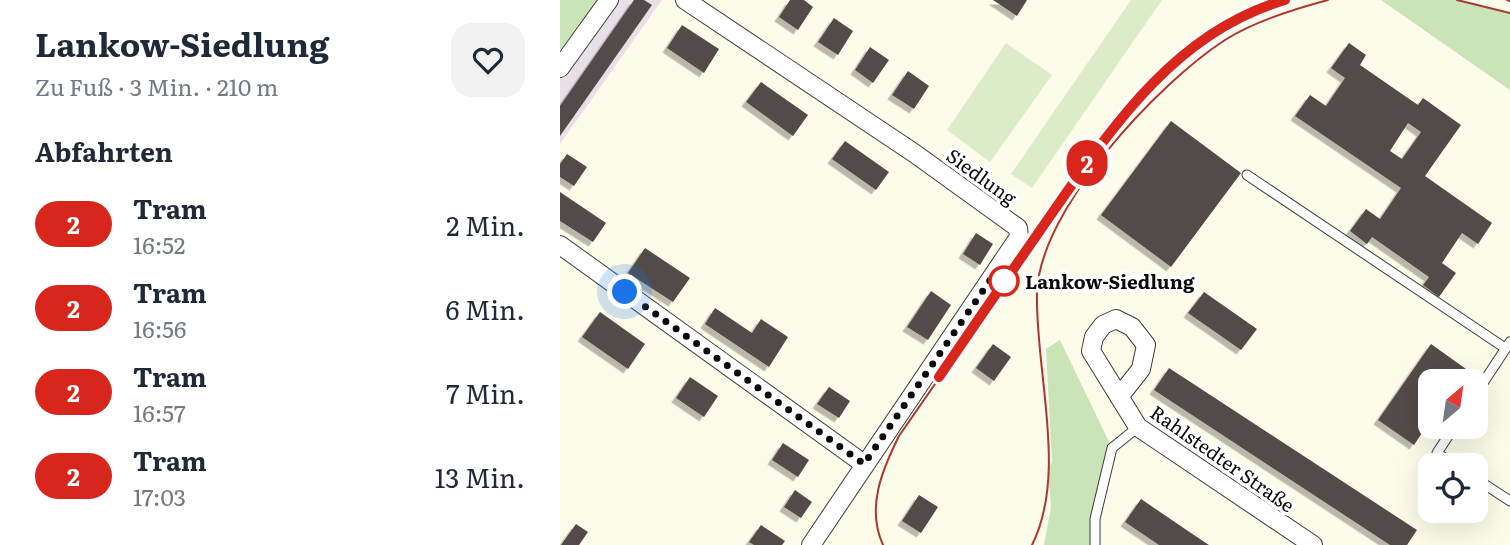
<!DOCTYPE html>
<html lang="de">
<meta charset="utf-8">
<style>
body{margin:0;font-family:Literata,serif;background:#f2f2f3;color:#1f2937;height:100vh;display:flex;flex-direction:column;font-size:26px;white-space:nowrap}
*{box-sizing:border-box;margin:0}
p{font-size:23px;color:#747a83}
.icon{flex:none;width:38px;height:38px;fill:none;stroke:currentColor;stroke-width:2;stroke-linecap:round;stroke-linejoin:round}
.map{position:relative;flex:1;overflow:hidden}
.details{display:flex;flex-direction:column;background:#fff;width:560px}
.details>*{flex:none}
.badge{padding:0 14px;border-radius:23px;font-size:24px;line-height:46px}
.needle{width:46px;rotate:29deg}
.tools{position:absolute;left:858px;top:369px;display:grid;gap:14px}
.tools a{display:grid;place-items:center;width:70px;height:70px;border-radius:14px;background:#fff;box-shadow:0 7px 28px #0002;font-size:35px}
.you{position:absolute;width:35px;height:35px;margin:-18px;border:5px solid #fff;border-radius:50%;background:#1a73e8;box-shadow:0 0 0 10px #1a73e833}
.map>.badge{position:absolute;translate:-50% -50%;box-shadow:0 0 0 4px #fff}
h2{padding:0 35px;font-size:26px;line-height:63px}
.round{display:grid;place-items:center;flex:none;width:74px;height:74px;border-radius:21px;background:#f2f2f3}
.overview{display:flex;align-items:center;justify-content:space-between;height:119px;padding:0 35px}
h1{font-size:33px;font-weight:700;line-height:52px}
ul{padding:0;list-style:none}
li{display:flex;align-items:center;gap:21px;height:84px;padding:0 35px}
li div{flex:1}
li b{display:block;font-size:26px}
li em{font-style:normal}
li .badge{min-width:77px;font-weight:700;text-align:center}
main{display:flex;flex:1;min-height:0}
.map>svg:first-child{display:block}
</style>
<main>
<section class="details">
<div class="overview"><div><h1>Lankow-Siedlung</h1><p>Zu Fuß · 3 Min. · 210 m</p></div><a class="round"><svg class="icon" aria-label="heart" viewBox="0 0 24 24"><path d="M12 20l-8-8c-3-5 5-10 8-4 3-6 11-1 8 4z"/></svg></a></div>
<h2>Abfahrten</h2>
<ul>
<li><span class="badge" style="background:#d9261c;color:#fff">2</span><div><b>Tram</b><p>16:52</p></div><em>2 Min.</em></li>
<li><span class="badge" style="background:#d9261c;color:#fff">2</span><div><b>Tram</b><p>16:56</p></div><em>6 Min.</em></li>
<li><span class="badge" style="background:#d9261c;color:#fff">2</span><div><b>Tram</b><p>16:57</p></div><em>7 Min.</em></li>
<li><span class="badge" style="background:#d9261c;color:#fff">2</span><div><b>Tram</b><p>17:03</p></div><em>13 Min.</em></li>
</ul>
</section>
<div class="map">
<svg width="950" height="545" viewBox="0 0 950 545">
<defs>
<filter id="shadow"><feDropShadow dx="-4.5" dy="4.5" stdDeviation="0" flood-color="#0004"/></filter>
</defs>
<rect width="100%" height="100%" fill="#fdfbe9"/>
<!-- industrial -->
<path fill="#e8dfe9" d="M 49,0 L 102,0 L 0,144 L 0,68 Z"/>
<!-- green -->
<path fill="#cae3b7" d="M 0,0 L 49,0 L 9,55 L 0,49 Z
M 821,0 L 897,0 L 950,13 L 950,90 Z
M 500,340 L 552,448 L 535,519 L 535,545 L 484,545 L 491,507 L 488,469 L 492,462 L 486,349 Z"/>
<!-- pitch -->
<path fill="#dcebc8" d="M 571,0 L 602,0 L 472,188 L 451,174 Z
M 446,43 L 492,75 L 430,162 L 387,130 Z"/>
<!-- building -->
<path fill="#524c48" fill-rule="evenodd" filter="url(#shadow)" d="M 74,0 L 84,0 L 92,5 L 0,136 L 0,106 Z
M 230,0 L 244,0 L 253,7 L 238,30 L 219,17 Z
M 433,0 L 467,0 L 457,16 Z
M 274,18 L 293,31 L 278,55 L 258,42 Z
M 122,25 L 159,49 L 144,73 L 107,48 Z
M 789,43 L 806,55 L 800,65 L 858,105 L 863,98 L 901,125 L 865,176 L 932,223 L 918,244 L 902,233 L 882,263 L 896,273 L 879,297 L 863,285 L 869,277 L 812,237 L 807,244 L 790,231 L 806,209 L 820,219 L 841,188 L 735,116 L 750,95 L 766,106 L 785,78 L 771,68 ZM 848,123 L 861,132 L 842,159 L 830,151 Z
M 310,47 L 329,60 L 313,83 L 295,70 Z
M 348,71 L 369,86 L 354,109 L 332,95 Z
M 201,82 L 248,115 L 233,136 L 186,102 Z
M 611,121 L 681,173 L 611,267 L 541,215 Z
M 285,141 L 329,172 L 316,190 L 272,159 Z
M 7,154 L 27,167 L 14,186 L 0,177 L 0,164 Z
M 0,192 L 46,223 L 33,242 L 0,221 Z
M 416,233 L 433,244 L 420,265 L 403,254 Z
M 85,248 L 130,278 L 113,302 L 68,273 Z
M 371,291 L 391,305 L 368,340 L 347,327 Z
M 644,292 L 697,329 L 681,350 L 628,313 Z
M 155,308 L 192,333 L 201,319 L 228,337 L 209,367 L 145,324 Z
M 40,312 L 85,344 L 68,369 L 22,337 Z
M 433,344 L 451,357 L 434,381 L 416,368 Z
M 871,344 L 906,369 L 897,382 L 870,382 L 870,421 L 854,445 L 818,420 Z
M 609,368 L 857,530 L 847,545 L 830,545 L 594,390 Z
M 130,377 L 158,396 L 144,417 L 116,398 Z
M 269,387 L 290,401 L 279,418 L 257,404 Z
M 223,443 L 249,460 L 238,477 L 212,460 Z
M 235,490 L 252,502 L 241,518 L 224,507 Z
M 359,495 L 378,507 L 361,533 L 342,521 Z
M 581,499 L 631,533 L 649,545 L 599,545 L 565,522 Z
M 16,524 L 28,532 L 19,545 L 1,545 Z
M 201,525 L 225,541 L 222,545 L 194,545 L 189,542 Z"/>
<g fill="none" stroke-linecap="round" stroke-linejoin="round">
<!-- lane casing -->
<g stroke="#3d3d3d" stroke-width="11">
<path id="lane" d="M 687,175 L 945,348
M 915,395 L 950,342
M 894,427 L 877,453 L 896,466
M 915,478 L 950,501
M 535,545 L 535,519 L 552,448 L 578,427"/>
</g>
<!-- street casing -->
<g stroke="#3d3d3d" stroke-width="20">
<path id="street" d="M 125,0 L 354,153 L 458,228 L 459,237 L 251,545
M 0,68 L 49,0
M 0,245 L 304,464
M 559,397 L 581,369 L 586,345 L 572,327 L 556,319 L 543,325 L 534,337 L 531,351 L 578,427 L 753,545"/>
</g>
<!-- lane -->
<use href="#lane" stroke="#fff" stroke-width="9"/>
<!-- street -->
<use href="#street" stroke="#fff" stroke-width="18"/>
<!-- tram -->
<path stroke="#ab3731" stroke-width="2" d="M 897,0 L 950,13
M 947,0 L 950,1
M 323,545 C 306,508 322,470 339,436 L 551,130 C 598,73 652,21 724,0
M 472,545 C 508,473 475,372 477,293 C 479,210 597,84 665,40 C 695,21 734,9 768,0"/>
</g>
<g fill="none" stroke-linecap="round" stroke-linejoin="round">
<!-- line casing -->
<g stroke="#fff" stroke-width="16">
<path id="line" d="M 379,377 C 415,324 451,272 488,219 C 550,130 614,32 725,0"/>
</g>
<!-- line -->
<use href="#line" stroke="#d9261c" stroke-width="10"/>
<!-- walk -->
<path stroke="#0a0a0a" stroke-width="7" stroke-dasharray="0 12.6" d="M 65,292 L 304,464 L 431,279 L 444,281"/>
</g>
<!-- markers -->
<circle fill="#fff" stroke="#d9261c" stroke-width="3.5" cx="444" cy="281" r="14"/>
<g text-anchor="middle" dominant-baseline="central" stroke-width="7" stroke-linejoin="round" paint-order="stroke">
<!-- street labels -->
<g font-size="19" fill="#0a0a0a" stroke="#fff">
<text transform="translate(422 176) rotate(36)">Siedlung</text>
<text transform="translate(663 458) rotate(35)">Rahlstedter Straße</text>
</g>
<!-- stop labels -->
<g font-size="19" font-weight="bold" fill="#0a0a0a" stroke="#fff" text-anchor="start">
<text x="465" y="281">Lankow-Siedlung</text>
</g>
</g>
</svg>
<div class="tools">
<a><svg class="needle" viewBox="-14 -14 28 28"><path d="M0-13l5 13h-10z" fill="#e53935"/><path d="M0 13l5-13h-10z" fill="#747a83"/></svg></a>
<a><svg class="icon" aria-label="locate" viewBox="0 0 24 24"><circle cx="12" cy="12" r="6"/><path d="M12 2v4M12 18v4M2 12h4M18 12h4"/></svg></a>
</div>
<div class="you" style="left:65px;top:292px"></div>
<b class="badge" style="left:527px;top:163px;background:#d9261c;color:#fff">2</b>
</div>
</main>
